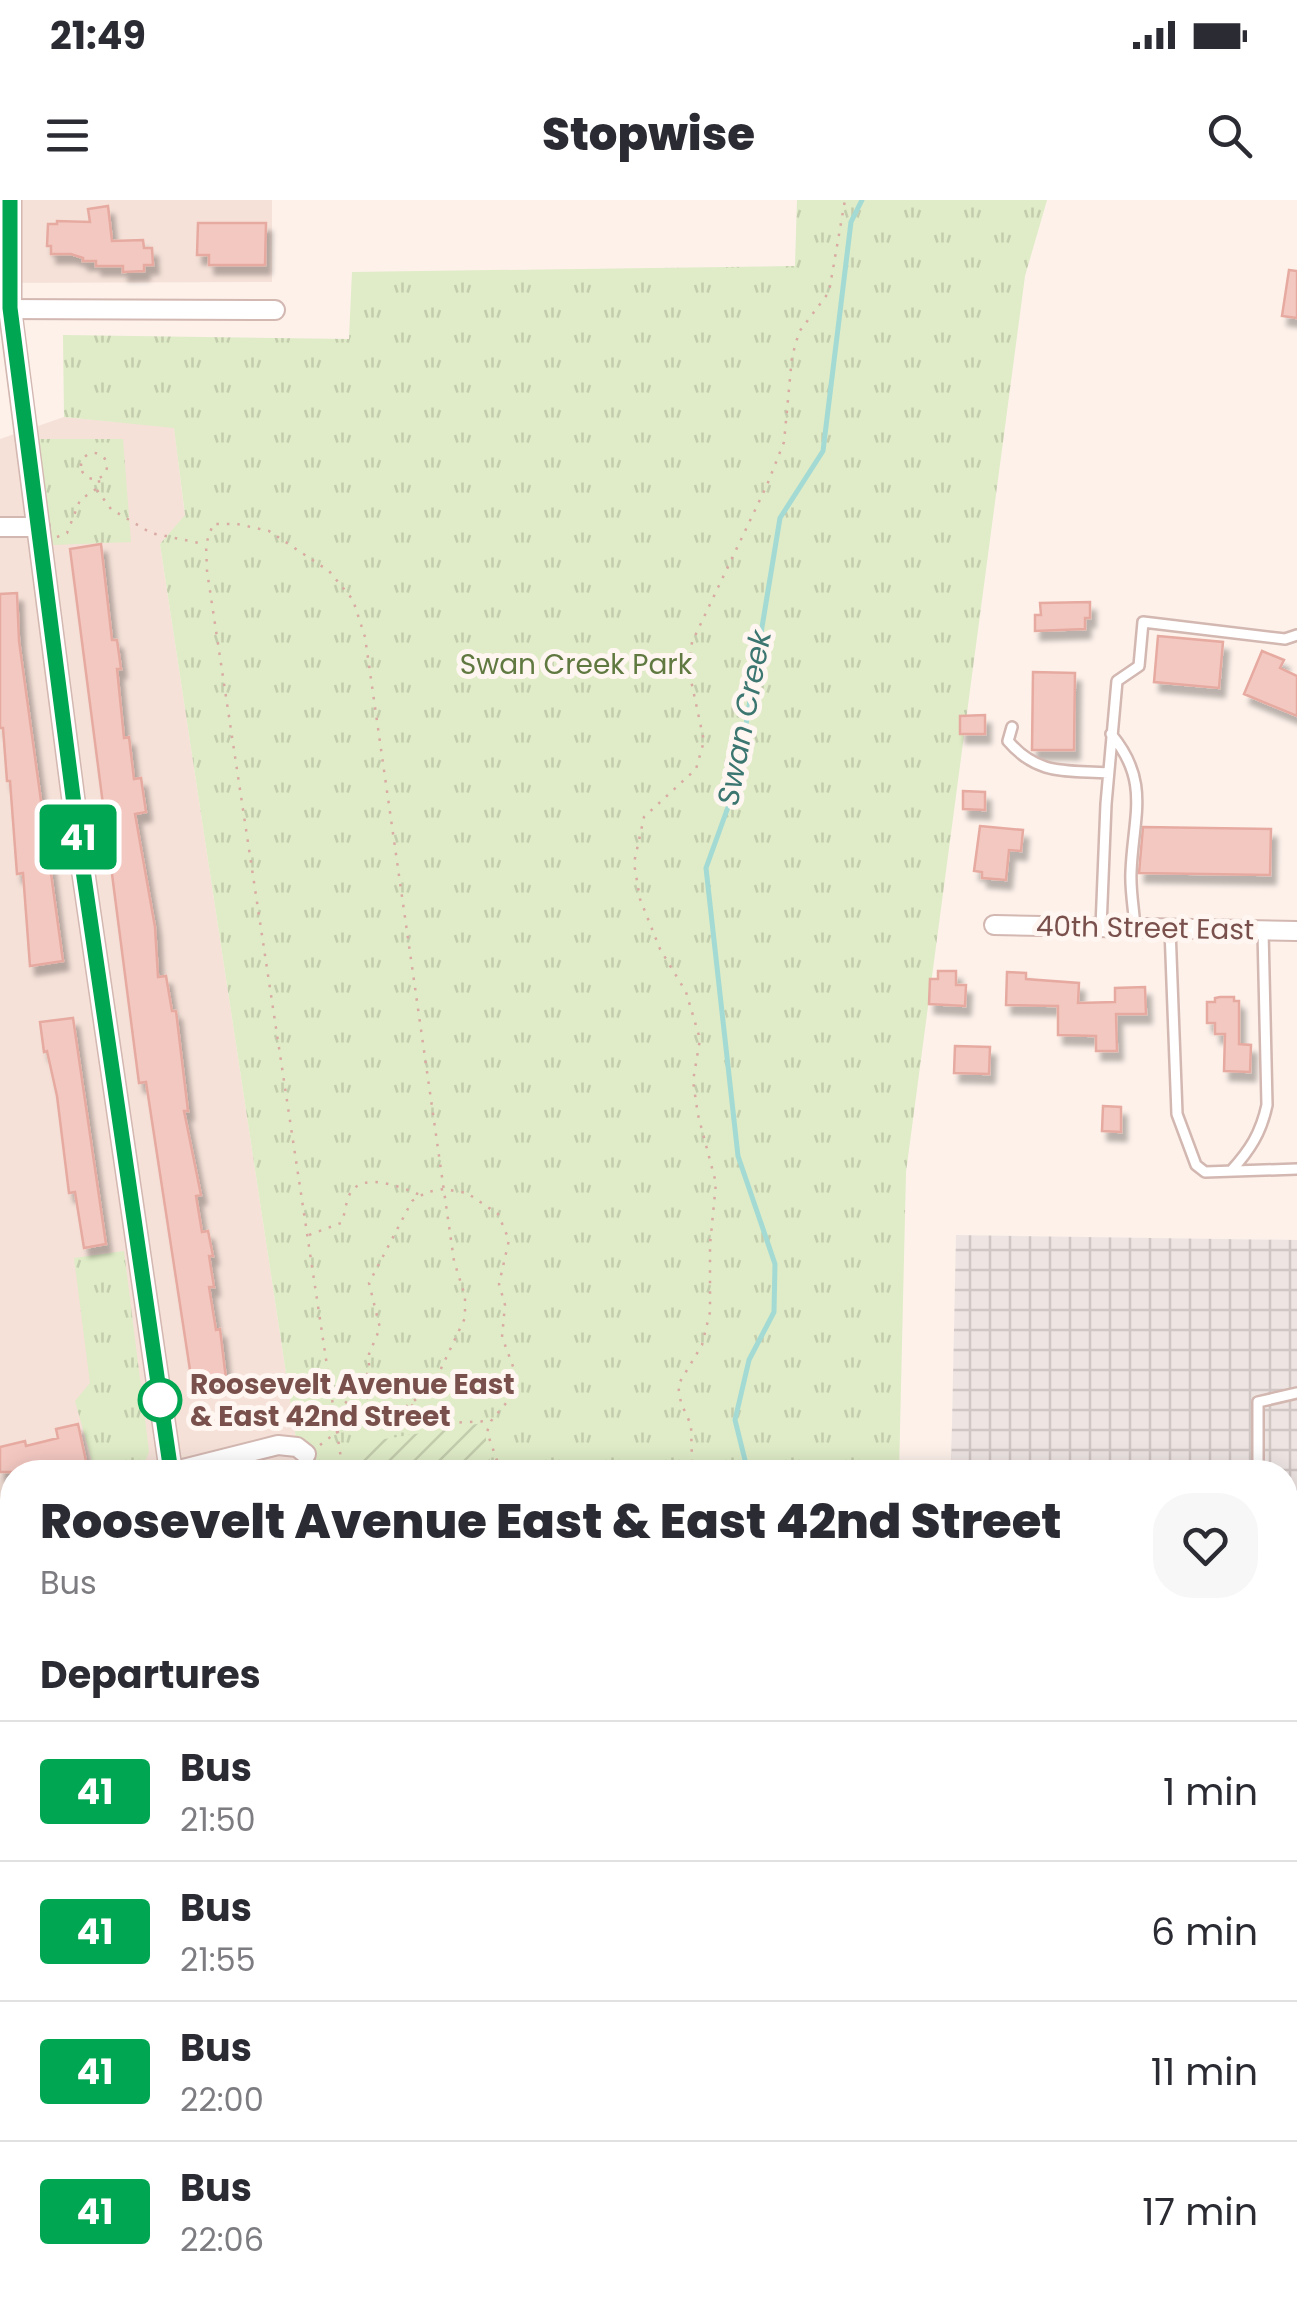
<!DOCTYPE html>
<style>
body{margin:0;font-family:Poppins,sans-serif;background:#f7f7f7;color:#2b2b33;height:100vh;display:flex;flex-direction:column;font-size:38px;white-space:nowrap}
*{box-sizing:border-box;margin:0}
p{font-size:32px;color:#7c7c81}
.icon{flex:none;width:55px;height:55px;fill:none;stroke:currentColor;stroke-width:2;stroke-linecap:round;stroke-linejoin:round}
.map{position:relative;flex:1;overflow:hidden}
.side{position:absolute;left:0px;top:1260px;width:1298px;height:840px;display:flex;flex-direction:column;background:#fff;border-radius:40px 40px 0 0;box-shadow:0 5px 25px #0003}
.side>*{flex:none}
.badge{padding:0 20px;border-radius:8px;font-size:35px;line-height:65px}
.map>.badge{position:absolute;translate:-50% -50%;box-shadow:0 0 0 5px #fff}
h2{padding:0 40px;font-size:38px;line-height:90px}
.round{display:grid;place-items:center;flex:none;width:105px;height:105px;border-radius:40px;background:#f7f7f7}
.head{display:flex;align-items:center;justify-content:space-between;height:170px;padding:0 40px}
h1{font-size:48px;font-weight:800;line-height:75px}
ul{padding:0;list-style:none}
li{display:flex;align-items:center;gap:30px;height:140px;padding:0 40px;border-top:2px solid #e1e1e2}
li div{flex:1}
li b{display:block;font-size:38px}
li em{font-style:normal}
li .badge{min-width:110px;font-weight:700;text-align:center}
.status{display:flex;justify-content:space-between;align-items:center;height:70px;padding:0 50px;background:#fff;direction:ltr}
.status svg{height:28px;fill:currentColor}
header{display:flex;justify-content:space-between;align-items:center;height:130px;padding:0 40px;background:#fff;font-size:45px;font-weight:800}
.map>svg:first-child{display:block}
</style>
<div class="status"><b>21:49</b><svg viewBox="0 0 49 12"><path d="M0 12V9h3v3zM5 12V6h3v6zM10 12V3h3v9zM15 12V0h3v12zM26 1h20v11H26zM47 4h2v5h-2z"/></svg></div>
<header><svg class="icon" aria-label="menu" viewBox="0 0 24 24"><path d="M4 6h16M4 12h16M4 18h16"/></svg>Stopwise<svg class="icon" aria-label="search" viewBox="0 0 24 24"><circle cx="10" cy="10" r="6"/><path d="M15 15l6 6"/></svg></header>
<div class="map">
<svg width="1297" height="2100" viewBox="0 0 1297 2100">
<defs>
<pattern id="industrial-grid" width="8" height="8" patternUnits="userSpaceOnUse" patternTransform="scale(2.5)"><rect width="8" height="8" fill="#eee5e3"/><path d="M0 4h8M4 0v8" fill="none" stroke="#d0c6c4"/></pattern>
<pattern id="park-tufts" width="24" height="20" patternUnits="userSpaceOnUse" patternTransform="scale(2.5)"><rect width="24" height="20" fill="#dfecc7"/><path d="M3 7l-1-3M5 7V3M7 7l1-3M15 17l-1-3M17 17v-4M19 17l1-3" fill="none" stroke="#c3ccad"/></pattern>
<pattern id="garden-furrows" width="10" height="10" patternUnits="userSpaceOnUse" patternTransform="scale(2.5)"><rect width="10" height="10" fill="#dfecc7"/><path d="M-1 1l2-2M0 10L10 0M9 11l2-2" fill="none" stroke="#c3ccad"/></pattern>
<filter id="shadow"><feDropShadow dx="5.5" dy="9" stdDeviation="2.5" flood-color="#0004"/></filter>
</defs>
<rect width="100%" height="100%" fill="#fdf1ea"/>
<!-- residential -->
<path fill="#f5e1d8" d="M 0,0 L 272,0 L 272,82 L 0,83 Z
M 64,217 L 174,227 L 185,316 L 160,344 L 301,1272 L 12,1272 L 12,1878 L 0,1882 L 0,239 Z
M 36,2088 L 408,2088 L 408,2100 L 37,2100 Z"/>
<!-- industrial -->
<path fill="url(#industrial-grid)" d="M 956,1035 L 1297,1040 L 1297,1745 L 1285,1745 L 1285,1272 L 951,1272 Z"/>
<!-- park -->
<path fill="url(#park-tufts)" d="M 797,0 L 1047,0 L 1025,76 L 906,972 L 899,1272 L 301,1272 L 160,344 L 185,315 L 174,228 L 64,217 L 63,135 L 349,139 L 352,72 L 795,66 Z
M 39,239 L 123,239 L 131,342 L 52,345 Z
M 124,1051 L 149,1251 C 143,1277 117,1273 95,1272 L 75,1201 L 90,1183 L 74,1058 Z
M 12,1945 L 12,2088 L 36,2088 L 37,2100 L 0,2100 L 0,1949 Z
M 408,2088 L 889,2088 L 889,2100 L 408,2100 Z"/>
<!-- garden -->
<path fill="url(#garden-furrows)" d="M 483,1223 L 492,1272 L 365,1272 L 360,1243 Z"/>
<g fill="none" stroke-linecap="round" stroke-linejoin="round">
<!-- stream -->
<path stroke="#a3dad4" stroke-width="5" d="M 748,1272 L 735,1220 L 749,1160 L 774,1112 L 775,1064 L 738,956 L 706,668 L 736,585 L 780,318 L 823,251 L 851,22 L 862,0
M 785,2088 L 787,2100"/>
</g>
<!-- building -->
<path fill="#f3c8c1" stroke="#e6aaa1" stroke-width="2.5" filter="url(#shadow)" d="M 108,6 L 112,41 L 143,40 L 144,48 L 152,48 L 153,65 L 144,65 L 144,71 L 123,72 L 123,66 L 96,66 L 96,61 L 83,61 L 83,58 L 71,54 L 51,54 L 51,46 L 47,46 L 48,24 L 57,24 L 57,21 L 90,22 L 88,9 Z
M 198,23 L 266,23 L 265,65 L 209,65 L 209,55 L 197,55 Z
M 1289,70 L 1297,71 L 1297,118 L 1282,116 Z
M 101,344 L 112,440 L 117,440 L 121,469 L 117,469 L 124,538 L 129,537 L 134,579 L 141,578 L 146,612 L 135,614 L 155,727 L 158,777 L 166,776 L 172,811 L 176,811 L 188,911 L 184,911 L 201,995 L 196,996 L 202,1032 L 208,1031 L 213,1056 L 209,1056 L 214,1087 L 209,1087 L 216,1130 L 220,1129 L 226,1179 L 192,1183 L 146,882 L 139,883 L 70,349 Z
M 17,393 L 19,441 L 63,761 L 30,766 L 23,673 L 17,674 L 10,581 L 7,581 L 3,528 L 0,528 L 0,394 Z
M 1090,402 L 1090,418 L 1085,418 L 1085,429 L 1035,431 L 1035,415 L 1041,415 L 1040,403 Z
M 1158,436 L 1223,442 L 1219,488 L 1154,482 Z
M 1262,451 L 1284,460 L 1280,468 L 1297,476 L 1297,516 L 1244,494 Z
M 1033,472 L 1075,473 L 1074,550 L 1032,550 Z
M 985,515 L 985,534 L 960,534 L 960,516 Z
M 963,591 L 985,592 L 985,610 L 963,609 Z
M 980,626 L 1023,630 L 1021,651 L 1009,650 L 1006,680 L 982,678 L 982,672 L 974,671 Z
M 1143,627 L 1271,629 L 1270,675 L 1139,673 Z
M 938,771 L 956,771 L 956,785 L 966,785 L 965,806 L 929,804 L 930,779 L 938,779 Z
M 1007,772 L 1026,773 L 1026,779 L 1079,783 L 1078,803 L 1115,802 L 1115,788 L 1145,787 L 1146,814 L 1116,814 L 1117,851 L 1096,851 L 1096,836 L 1058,835 L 1058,806 L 1006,805 Z
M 1220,797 L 1234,797 L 1234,801 L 1239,801 L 1239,844 L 1251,845 L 1250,872 L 1224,871 L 1225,834 L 1215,834 L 1215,823 L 1207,823 L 1207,802 L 1215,802 L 1215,798 Z
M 73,818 L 106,1044 L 84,1048 L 75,992 L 69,993 L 57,896 L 47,851 L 44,852 L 40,822 Z
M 955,846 L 990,847 L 989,874 L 954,873 Z
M 1103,906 L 1121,907 L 1121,932 L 1102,931 Z
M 78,1224 L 86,1261 L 45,1270 L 46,1272 L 0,1272 L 0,1247 L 25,1241 L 26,1246 L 58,1238 L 56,1229 Z"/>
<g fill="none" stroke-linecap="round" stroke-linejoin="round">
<!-- service casing -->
<g stroke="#d3b7b1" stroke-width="14">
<path id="service" d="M 1012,527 L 1008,541 C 1038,576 1066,570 1108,573
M 1111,534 C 1151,582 1133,616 1131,672 C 1130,690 1134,710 1135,728
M 1101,727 L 1106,604 L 1117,481 L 1139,466 L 1143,422 L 1285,439 L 1297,435
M 1170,729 L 1177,914 L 1196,965 L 1205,972 L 1297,969
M 1231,971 C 1250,950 1261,933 1267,905 L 1263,731
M 306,1254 L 313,1272
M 1258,1272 L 1258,1202 L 1297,1193
M 1285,1383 L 1297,1397
M 1295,1397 L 1292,1590 L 1297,1595"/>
</g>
<!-- pedestrian casing -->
<g stroke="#d3b7b1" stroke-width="18">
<path id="pedestrian" d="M 455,2088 L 456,2100"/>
</g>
<!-- minor casing -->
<g stroke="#d3b7b1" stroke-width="22">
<path id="minor" d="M 0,109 L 275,110
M 0,327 L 40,327
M 994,725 L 1297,731
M 171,1272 L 278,1245 L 297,1247 L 306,1254
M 0,1313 L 12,1310
M 281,2088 L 281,2100"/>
</g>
<!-- tertiary casing -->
<g stroke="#d3b7b1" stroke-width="25">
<path id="tertiary" d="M 10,0 L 10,109 L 79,643 L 171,1272
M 0,1916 L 12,1913"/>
</g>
<!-- path -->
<path stroke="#d9aaa3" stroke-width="2.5" stroke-dasharray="2.5 8" stroke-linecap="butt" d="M81 266a13 13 0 1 1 26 0a13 13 0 1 1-26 0Z
M 97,290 L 111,309 L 151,333 L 204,344
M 57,337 L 67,333 L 80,300 L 99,287 L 99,278
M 309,1035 L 341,1023 C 346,1013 345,1001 351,992 C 364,972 402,987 420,995
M 349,1186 L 342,1191 L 341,1198 L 355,1210 L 364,1208 L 367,1197
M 411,1205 L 449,1223 L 488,1221
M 337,1231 L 369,1171 L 369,1154 L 380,1128 L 369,1083 L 412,1001 L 427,992 L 444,989 L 467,993 L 498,1014 L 509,1040 L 499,1084 L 505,1105 L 502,1137 L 514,1169 L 515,1184 L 512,1196 L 491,1221 L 487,1232 L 501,1272
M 320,1245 L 337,1232 L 404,1208 L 423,1194 L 438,1175 L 465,1118 L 465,1096 L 454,1061 L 365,437 L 353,400 L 329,371 L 269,331 L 237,324 L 213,324 L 206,344 L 207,371 L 337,1232 L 343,1272
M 696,1272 L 692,1261 L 691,1225 L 681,1203 L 678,1185 L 702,1145 L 710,1112 L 710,1045 L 716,983 L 698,915 L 693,881 L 700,839 L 686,792 L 660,749 L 640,699 L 634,663 L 644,617 L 696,569 L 704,541 L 689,471 L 692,442 L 767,285 L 784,242 L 792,157 L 799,132 L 829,92 L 845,0
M 557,2088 L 563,2100
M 694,2100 L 697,2088"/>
<!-- service -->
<use href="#service" stroke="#fff" stroke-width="9"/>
<!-- pedestrian -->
<use href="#pedestrian" stroke="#fff" stroke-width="12"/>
<!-- minor -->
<use href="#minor" stroke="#fff" stroke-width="18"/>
<!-- tertiary -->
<use href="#tertiary" stroke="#fff" stroke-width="20"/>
</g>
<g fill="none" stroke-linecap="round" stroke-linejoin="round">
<!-- line casing -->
<g stroke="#fff" stroke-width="22">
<path id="line" d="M 10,0 L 10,108 L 79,643 L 171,1272"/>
</g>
<!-- line -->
<use href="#line" stroke="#00a651" stroke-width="15"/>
</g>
<!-- markers -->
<circle fill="#fff" stroke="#00a651" stroke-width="5" cx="160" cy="1200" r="20"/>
<g text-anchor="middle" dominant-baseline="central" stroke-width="10" stroke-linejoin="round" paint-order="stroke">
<!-- park labels -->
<g font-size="28" fill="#607941" stroke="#fff6f1">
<text x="576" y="464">Swan Creek Park</text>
</g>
<!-- street labels -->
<g font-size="28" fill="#79504c" stroke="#fff6f1">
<text transform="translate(1145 728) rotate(1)">40th Street East</text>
</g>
<!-- stop labels -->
<g font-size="28" font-weight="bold" fill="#79504c" stroke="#fff6f1" text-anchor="start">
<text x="190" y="1184">Roosevelt Avenue East<tspan x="190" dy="32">&amp; East 42nd Street</tspan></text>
</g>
<!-- water labels -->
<g font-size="30" font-style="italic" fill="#3c7671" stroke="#fff6f1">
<text transform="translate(744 518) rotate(-79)">Swan Creek</text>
</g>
</g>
</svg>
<b class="badge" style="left:78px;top:637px;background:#00a651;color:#fff">41</b>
<section class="side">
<div class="head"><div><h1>Roosevelt Avenue East &amp; East 42nd Street</h1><p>Bus</p></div><a class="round"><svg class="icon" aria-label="heart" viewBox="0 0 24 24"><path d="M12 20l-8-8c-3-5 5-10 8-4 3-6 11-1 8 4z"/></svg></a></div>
<h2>Departures</h2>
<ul>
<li><span class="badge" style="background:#00a651;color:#fff">41</span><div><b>Bus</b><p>21:50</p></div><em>1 min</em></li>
<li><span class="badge" style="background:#00a651;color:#fff">41</span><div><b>Bus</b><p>21:55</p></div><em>6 min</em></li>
<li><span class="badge" style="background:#00a651;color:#fff">41</span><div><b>Bus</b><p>22:00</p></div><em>11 min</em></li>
<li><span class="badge" style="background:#00a651;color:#fff">41</span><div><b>Bus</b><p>22:06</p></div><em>17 min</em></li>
</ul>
</section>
</div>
